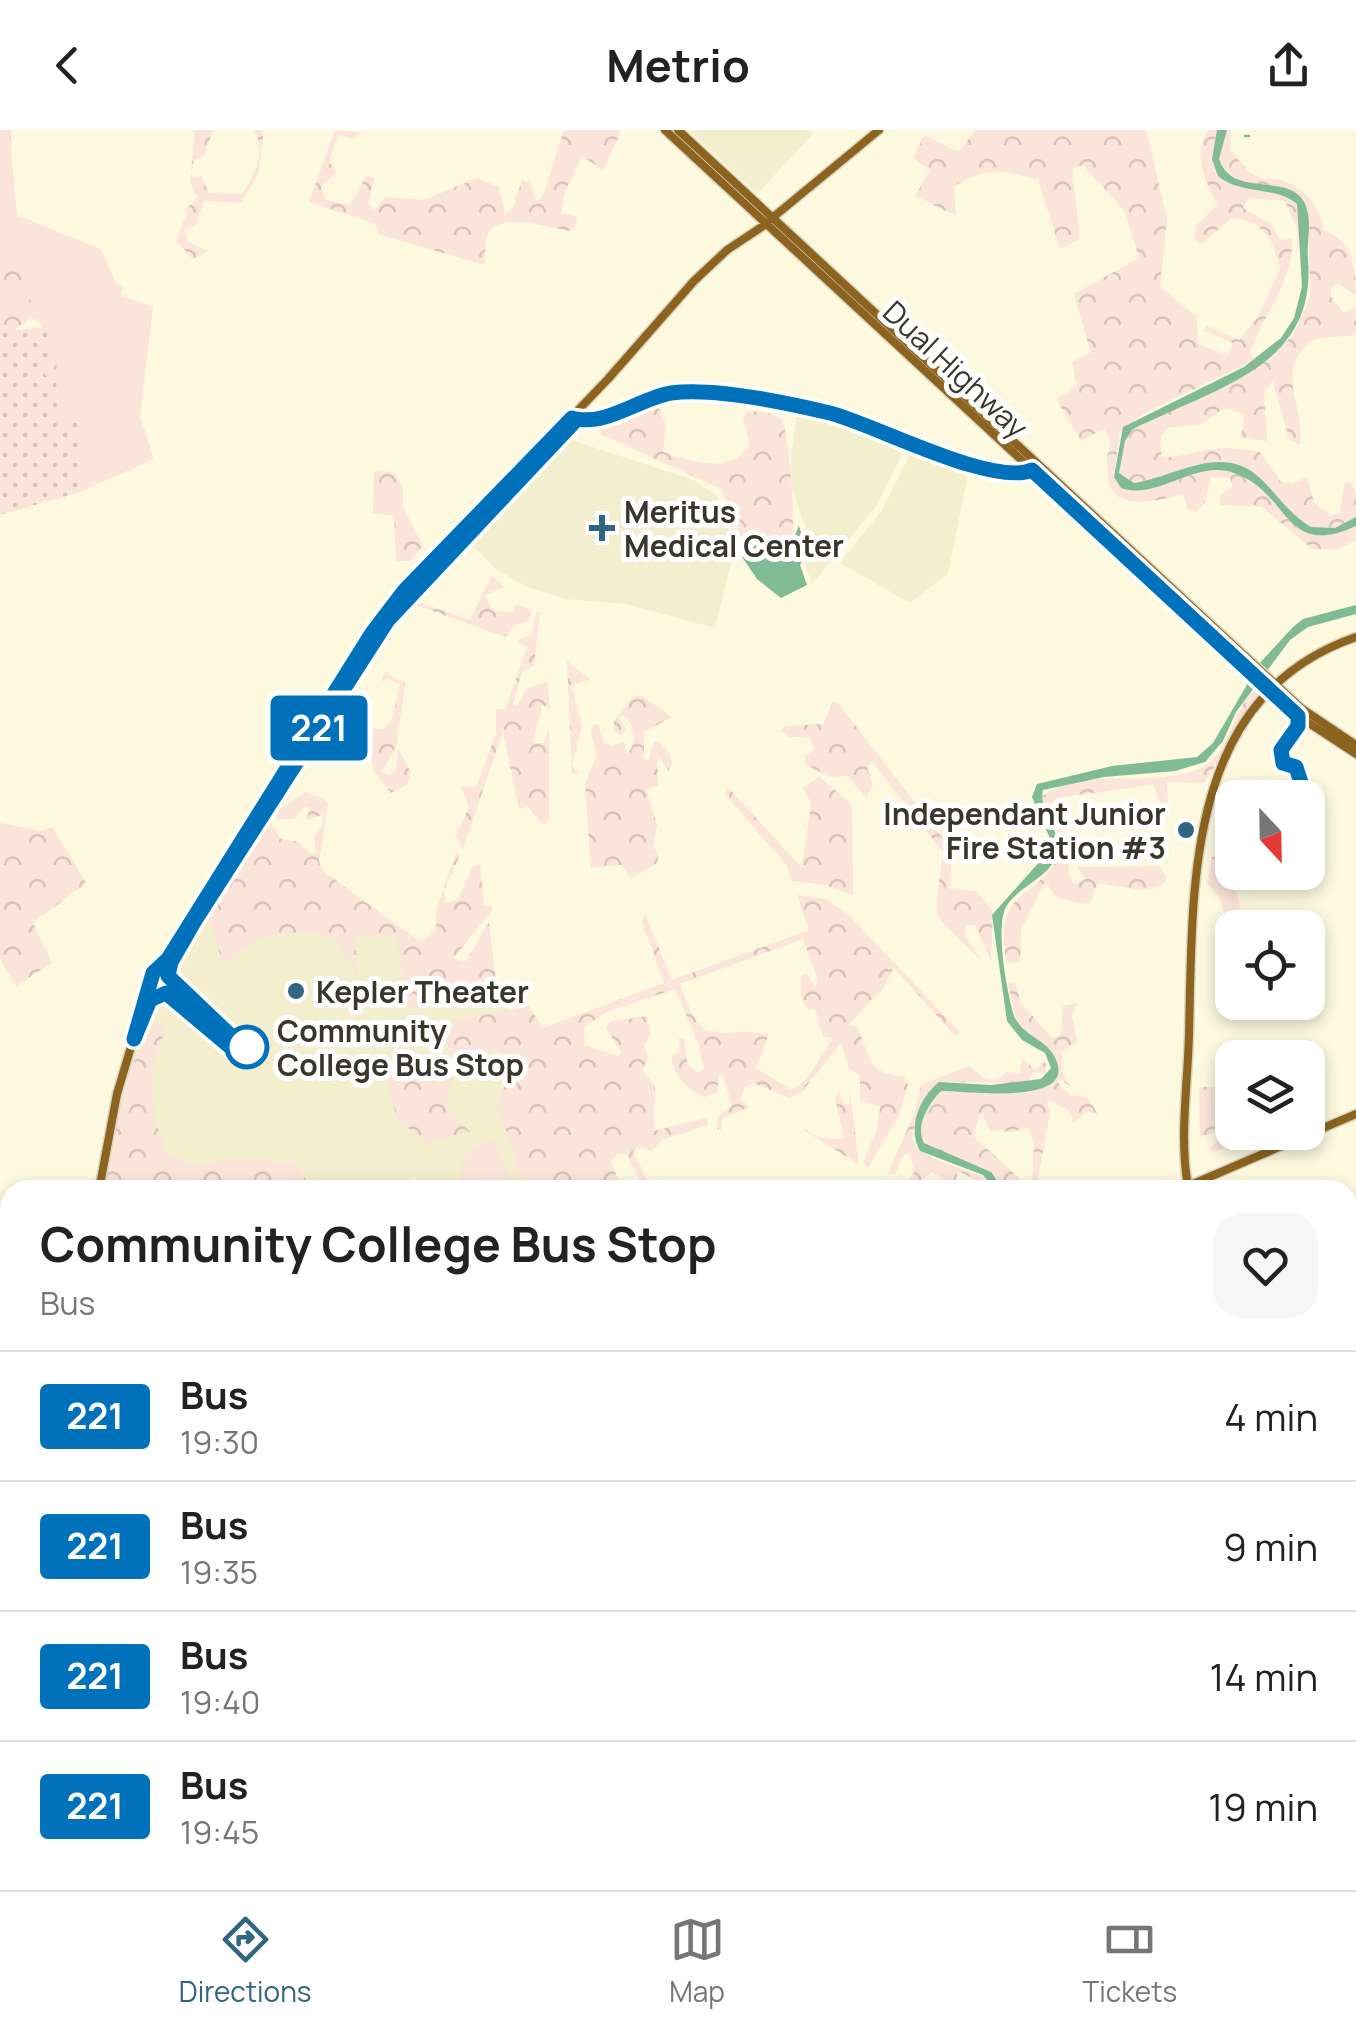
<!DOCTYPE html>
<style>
body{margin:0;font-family:Manrope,sans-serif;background:#f6f6f6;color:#222;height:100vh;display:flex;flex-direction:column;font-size:38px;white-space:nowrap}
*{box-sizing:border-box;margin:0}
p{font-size:32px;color:#767676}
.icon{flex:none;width:55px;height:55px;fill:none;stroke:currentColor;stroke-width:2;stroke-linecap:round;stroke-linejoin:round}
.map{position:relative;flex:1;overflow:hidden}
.side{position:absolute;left:0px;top:1050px;width:1358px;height:710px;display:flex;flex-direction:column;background:#fff;border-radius:30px 30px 0 0;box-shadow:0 5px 15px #0003}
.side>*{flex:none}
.badge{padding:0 20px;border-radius:8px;font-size:35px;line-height:65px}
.needle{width:65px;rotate:158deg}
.fabs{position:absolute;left:1215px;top:650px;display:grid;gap:20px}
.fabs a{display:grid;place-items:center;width:110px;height:110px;border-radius:20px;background:#fff;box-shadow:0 5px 15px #0003;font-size:50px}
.map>.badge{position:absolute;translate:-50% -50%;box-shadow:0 0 0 5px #fff}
.round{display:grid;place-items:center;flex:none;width:105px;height:105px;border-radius:30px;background:#f6f6f6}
.head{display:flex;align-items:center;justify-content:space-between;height:170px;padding:0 40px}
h1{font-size:48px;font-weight:700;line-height:75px}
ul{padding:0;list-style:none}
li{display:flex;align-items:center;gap:30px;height:130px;padding:0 40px;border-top:2px solid #e0e0e0}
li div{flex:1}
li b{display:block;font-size:38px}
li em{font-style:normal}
li .badge{min-width:110px;font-weight:700;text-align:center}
header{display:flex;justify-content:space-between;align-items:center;height:130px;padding:0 40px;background:#fff;font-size:45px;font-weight:700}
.dock{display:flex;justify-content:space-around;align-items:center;height:140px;border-top:2px solid #e0e0e0;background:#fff;font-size:28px;color:#767676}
.dock a{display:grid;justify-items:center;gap:5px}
.dock .on{color:#316682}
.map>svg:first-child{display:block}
</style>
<header><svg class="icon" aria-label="back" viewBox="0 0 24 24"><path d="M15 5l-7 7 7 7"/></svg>Metrio<svg class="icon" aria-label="share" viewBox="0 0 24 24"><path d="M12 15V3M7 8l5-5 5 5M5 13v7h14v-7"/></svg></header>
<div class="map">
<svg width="1356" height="1760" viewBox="0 0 1356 1760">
<defs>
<pattern id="grass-dots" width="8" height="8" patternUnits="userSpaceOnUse" patternTransform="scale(2.5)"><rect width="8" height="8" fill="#fbe4d9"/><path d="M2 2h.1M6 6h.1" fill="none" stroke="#d8c4bb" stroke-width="1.8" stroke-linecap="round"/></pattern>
<pattern id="forest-crowns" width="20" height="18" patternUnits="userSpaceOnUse" patternTransform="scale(2.5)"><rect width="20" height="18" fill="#fbe4d9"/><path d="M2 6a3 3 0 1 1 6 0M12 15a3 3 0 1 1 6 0" fill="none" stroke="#d8c4bb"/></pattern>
</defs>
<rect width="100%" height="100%" fill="#fcf9df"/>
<!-- built -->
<path fill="#f3efce" d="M 688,0 L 808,0 L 813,4 L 757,64 Z
M 798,280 L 854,294 L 903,313 L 905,319 L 877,375 L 812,454 L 805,434 L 813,418 L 792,359 L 791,324 Z
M 565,308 L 694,350 L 716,365 L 727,390 L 732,429 L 715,498 L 625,474 L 564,469 L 527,457 L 497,440 L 468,412 L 467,405 Z
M 913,319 L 969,339 L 948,444 L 910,473 L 840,433 L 882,380 Z
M 262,701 L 552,911 L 628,967 L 518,1060 L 419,1060 L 415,1048 L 380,1060 L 102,1060 L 119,964 L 145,889 Z"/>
<!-- grass -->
<path fill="url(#grass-dots)" d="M 56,196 L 57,289 L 77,290 L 80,362 L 0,385 L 0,202 Z"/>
<!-- forest -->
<path fill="url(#forest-crowns)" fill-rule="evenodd" d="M 0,0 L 11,0 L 12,91 L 124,158 L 59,233 L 54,251 L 43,243 L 51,230 L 51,201 L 31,187 L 12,202 L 0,203 Z
M 195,0 L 213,0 L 204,26 L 194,30 L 191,43 L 195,48 L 201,46 L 209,63 L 242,64 C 254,47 268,18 253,0 L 262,0 L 263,9 L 258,44 L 241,73 L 204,71 L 195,96 L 184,99 L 188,112 L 209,121 L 193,129 L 176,111 L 187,82 L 184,80 L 198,68 L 190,52 Z
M 335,0 L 362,3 L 354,9 L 338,5 L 329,32 L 337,41 L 321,57 L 325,70 L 350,75 L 367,45 L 375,48 L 368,73 L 375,80 L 385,67 L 424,70 L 477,48 L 499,57 L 505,84 L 513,78 L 522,50 L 530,53 L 536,72 L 543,66 L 564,0 L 619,0 L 620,4 L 603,40 L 582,26 L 565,61 L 561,83 L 577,87 L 575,98 L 570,101 C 551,98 501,82 489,102 C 484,110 486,124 484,135 L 378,104 L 376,94 L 309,72 Z
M 975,0 L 1146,0 L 1167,88 L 1160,157 L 1197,187 L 1198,214 L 1228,225 L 1233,213 L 1203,200 L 1207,196 L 1239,210 L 1258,187 L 1280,139 C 1272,109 1265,91 1231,88 L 1202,114 L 1194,109 L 1197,95 L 1218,74 C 1204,53 1193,22 1208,0 L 1217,0 L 1212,29 L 1225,52 L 1290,68 L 1297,74 L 1301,102 L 1296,127 L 1298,100 L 1285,71 L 1248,68 L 1243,78 L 1271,94 L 1280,110 L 1292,109 C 1293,152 1264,183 1250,221 L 1254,230 L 1143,284 L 1120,302 L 1114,347 L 1122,358 C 1159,371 1195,329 1234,343 C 1289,363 1284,429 1356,396 L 1356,410 L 1337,420 L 1312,419 L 1262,377 L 1221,375 L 1219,366 L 1233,356 L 1230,348 L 1211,347 L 1205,373 L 1195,382 L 1187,379 L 1184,365 C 1160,369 1111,385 1108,346 C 1107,334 1106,324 1111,313 L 1104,299 L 1081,311 L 1056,269 L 1077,256 L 1072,232 L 1091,223 L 1074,164 L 1139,128 L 1125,82 L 1083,35 L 1072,39 L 1080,109 L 1060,119 L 1038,50 C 1003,40 985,37 954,56 L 956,86 L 915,66 L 930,40 L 913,28 L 924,5 L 959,22 Z
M 1227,0 L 1231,0 L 1230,20 C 1239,30 1246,41 1258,47 C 1272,53 1259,47 1274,49 C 1299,52 1321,75 1324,101 C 1354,109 1356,144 1356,166 L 1338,153 L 1331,158 L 1331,167 L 1344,183 L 1356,176 L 1356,205 L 1315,209 C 1271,238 1306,277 1300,315 L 1289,310 L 1273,251 L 1264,261 L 1267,311 L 1241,307 L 1244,285 L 1225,277 L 1202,294 L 1167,298 L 1161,306 L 1161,324 L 1164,328 C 1207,322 1214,313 1260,322 L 1281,352 L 1294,353 L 1307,347 L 1314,372 L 1331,386 L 1340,383 L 1344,354 L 1350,351 L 1356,363 L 1356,387 L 1335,398 L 1311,397 C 1290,385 1277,364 1260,348 C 1223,313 1174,347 1134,353 L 1119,343 L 1125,311 L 1132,300 L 1242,247 L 1292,207 L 1310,167 L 1308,79 C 1289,44 1234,68 1219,29 Z
M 651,277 L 660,279 L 666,295 L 663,322 C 691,331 729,346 750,315 L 743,289 L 748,281 L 766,282 L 782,289 C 789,304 798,403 790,414 L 753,412 L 739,423 L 737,392 L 721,359 L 601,304 L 603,295 L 621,295 Z
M 374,341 L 394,342 L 403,358 L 403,378 L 423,415 L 410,431 L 396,431 L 394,386 L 373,383 Z
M 492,445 L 504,457 L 485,465 L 493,481 L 512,482 L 516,474 L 531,480 L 528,491 L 513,496 L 505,507 L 413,474 L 415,471 L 470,490 Z
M 540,482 L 534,536 L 522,542 L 513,574 L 517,576 L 525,560 L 547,551 L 550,578 L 542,575 L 533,613 L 544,613 L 549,597 L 549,691 L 542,694 L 528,677 L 519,679 L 503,602 L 463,718 L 455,706 L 469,678 L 461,656 L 476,657 L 496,604 L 496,579 L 505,580 L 527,518 L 518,511 L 532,504 L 536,483 Z
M 567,531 L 590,549 L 572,556 L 582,597 L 572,635 L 578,643 L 572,644 Z
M 385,542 L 405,554 L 397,614 L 382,642 L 390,645 L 396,640 L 398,619 L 411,642 L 408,654 L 391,663 L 374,642 L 365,598 L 383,599 L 392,590 L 400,555 L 387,548 L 381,552 Z
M 1259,557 L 1260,565 L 1204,653 L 1167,652 L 1168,675 L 1162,678 L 1154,655 L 1149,655 L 1057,668 L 1052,677 L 1068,712 L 1069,744 L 1074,755 L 1085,749 L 1077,737 L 1160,736 L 1167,747 L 1163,755 L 1142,760 L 1098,753 L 1090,773 L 1085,774 L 1058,768 L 1045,752 L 1021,799 L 1020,832 L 1006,833 C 996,755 1027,778 1059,727 L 1057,700 L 1041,667 C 1086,634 1153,660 1201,638 C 1233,623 1230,576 1259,557 Z
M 641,565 L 672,587 L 644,602 L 644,629 L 649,630 L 653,613 L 658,611 C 668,619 676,629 669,641 L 657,625 L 658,656 L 646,659 L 657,695 L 653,718 L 659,725 L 657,733 L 630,749 L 622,735 L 591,738 L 585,654 L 597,625 L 591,603 L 593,595 L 598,594 L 604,613 L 612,616 L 624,612 L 627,624 C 638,613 635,594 623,585 L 619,588 L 626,599 L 621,606 L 614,600 L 614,591 L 633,567 Z
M 833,572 L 838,573 L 952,720 L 950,759 L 976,761 L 993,781 L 991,831 L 975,795 L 967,795 L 964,804 L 981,830 C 926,775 934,800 943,722 L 872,631 L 867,637 L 873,654 L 866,667 L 847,646 L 829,647 L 805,634 L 805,626 L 815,619 L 809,607 L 788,607 L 781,601 L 785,596 L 823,594 Z
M 819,646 L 852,675 L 853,765 L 825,755 L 792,751 L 787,736 L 724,663 L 728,657 L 802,738 L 811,673 L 803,658 Z
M 305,662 L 323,668 L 328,675 L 319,731 L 322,740 L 420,812 L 436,801 L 437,779 L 456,723 L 460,725 L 444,760 L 445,773 L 458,770 L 473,736 L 480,735 L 484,776 L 492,775 L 492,780 L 454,828 L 465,833 L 489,792 L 498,868 C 480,875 465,868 448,871 C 432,874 423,882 407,876 L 396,804 L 355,806 L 358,846 L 331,805 C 284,801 259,800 224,836 L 207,785 L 271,693 L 281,709 L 299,712 L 312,725 L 316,721 L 314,707 L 323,694 L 323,685 L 306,690 L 310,678 L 306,676 L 294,689 L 276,689 L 279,680 Z
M 0,693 L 42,701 L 52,697 L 86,753 L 33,793 L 52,833 L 16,856 L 0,829 Z
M 1225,726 L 1232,728 L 1232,742 L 1239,743 L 1234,755 L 1240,776 L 1235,788 L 1226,789 L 1219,767 L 1207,754 L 1212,727 Z
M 797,765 L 826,769 L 850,786 L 960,902 L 956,907 L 894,838 L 883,858 L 848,896 L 857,896 C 869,925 869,946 904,946 L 908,954 L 899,985 L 868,1038 L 863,1032 L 877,999 L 880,977 L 860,970 L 860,946 L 849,938 L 841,913 L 801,963 L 789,968 L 753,953 L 745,957 L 741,969 L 749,977 L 722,989 L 721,1000 L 717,999 L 718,986 L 732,976 L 723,945 L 719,945 L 717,962 L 705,967 C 690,962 670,942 672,926 L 680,922 L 679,908 L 684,909 L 688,935 L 698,943 L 704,939 L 698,912 L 675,859 L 607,882 L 584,897 L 585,915 L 618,926 L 622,923 L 605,897 L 612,891 L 647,886 L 651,904 L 644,915 L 648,928 L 642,940 L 655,956 L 654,1001 L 707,988 L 708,995 L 662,1010 L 651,1022 L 644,1016 L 635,1019 L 633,1022 L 653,1060 L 645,1060 L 626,1024 L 617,1024 L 611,1031 L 622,1060 L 511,1060 L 522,1050 L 509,1006 L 495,978 L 516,926 L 493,920 L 450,929 L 444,893 L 529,876 L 543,898 L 664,853 L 642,791 L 645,784 L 672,850 L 809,800 ZM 803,809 L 817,847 L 816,859 L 806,843 L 801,847 L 801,868 L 808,880 L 815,879 L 823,906 L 833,908 L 806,950 L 791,960 L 756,938 L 769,904 C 711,896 704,923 680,854 Z
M 1008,853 L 1016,853 L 1020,872 L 1053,909 L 1061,904 L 1063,876 L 1077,873 L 1072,886 L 1077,912 L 1062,921 L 1063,944 L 1070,956 L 1060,949 L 1058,953 L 1070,965 L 1087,967 L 1098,984 L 1087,982 L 1073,993 L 1070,981 L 1047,970 L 1050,983 L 1036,1060 L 1032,1060 L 1034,1012 L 1028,997 L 1012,1002 L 990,1000 L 981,982 L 973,1006 L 1019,1048 L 1019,1060 L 1004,1060 C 989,1023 936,1038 920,1004 L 925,984 L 941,961 L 1029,963 L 1049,956 L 1057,940 L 1045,916 L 1017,892 Z
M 153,889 L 165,900 L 150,948 L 155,989 L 167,1025 L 190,1036 L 232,1030 L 296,1033 L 312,1060 L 104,1060 L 124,953 Z
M 1022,928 L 1035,940 L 1046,931 L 1045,943 L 1033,942 L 1028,952 L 1019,953 L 939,952 C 931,967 916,985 913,1001 C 907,1037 984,1033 996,1060 L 958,1041 L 953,1060 L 942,1060 L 946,1050 L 932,1042 L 918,1052 L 918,1060 L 902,1060 L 914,1042 L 910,1023 L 903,1026 L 895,1044 L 888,1044 L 916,979 L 921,955 L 969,936 L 984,948 L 996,951 L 1006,942 L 1020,943 Z
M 454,934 L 445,977 L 470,1002 L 426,1013 L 397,989 L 385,945 L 405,944 L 438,955 Z
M 849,954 L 859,1035 L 801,998 L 822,1008 L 844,1009 L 835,968 L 839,961 L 843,974 L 850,974 Z
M 1199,957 L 1232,957 L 1232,1002 L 1263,1003 L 1246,1013 L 1212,1022 L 1210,1018 L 1223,1005 L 1220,1001 L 1200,1007 Z
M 808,1750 L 802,1760 L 789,1760 L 784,1751 L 778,1760 L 670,1760 L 663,1751 Z"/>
<!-- park -->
<path fill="#fbe4d9" d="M 9,0 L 17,85 L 101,119 L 122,166 L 153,177 L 140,286 L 154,329 L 80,362 L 77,290 L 57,290 L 56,197 L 42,197 L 17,139 L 0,131 L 0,1 Z
M 494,1009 L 510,1049 L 466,1059 C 450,1035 471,1014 494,1009 Z"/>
<!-- water -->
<path fill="#81bb93" d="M 1217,0 L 1227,0 L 1219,29 C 1232,68 1285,43 1303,70 C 1314,88 1306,111 1308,130 C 1316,228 1233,252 1159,287 C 1149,292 1141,294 1132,300 L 1125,311 L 1119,343 L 1134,353 C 1175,347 1222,312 1260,348 C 1277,364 1290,385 1311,397 L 1335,398 L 1356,387 L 1356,396 C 1283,430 1290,362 1234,343 C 1194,329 1159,371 1121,358 L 1114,347 L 1123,297 L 1244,237 L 1281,208 L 1294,188 L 1302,157 L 1297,74 C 1276,56 1241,65 1218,46 L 1212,29 Z
M 799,396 L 807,421 L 800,435 L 807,455 L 781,468 L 757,449 L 742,427 L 758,413 L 773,420 L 789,419 Z
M 1356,475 L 1356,484 L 1308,497 L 1290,510 L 1236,582 L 1223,611 L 1205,632 L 1175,641 L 1104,647 L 1043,660 C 1038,681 1060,698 1058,720 C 1054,747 1018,755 1006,777 C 995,798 1007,863 1014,886 C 1023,905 1044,909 1053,924 C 1086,979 961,960 941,961 C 928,975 915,996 924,1013 L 991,1042 L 1004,1060 L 996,1060 L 983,1045 L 920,1021 C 907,999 919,968 939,952 L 991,955 L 1041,949 L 1051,938 L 1045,923 L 1022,910 L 1007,891 L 992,785 L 1050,720 L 1049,706 L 1032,667 L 1037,654 L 1112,636 L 1197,627 L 1213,613 L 1259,534 L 1293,497 L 1303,489 Z"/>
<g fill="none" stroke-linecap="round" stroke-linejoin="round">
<!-- stream -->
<path stroke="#81bb93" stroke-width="2.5" d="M 1245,6 L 1249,6
M 1267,1750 L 1270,1760"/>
<!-- major casing -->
<g stroke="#d9d6bf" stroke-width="11">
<path id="major" d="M 665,0 L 1298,586 L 1356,624
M 678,0 L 1301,578 L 1356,615
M 771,89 L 879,0
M 453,418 L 502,367
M 314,606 L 388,490 L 422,449
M 168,844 L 172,829
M 152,849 L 162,856 L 168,844
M 150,871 L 159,863 L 172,865
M 1188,1056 C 1179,1009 1188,952 1189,904 C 1193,755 1184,567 1356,507
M 99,1060 L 117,964 L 153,843 L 168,829 L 372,503 L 404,461 L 608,249 L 694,151 L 727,120 L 766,94
M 1179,1060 L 1356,984
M 0,1558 L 10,1553
M 1348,1670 L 1356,1686"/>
</g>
<!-- major -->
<use href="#major" stroke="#8d6320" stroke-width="8"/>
<!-- rail casing -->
<g stroke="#757364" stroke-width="6">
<path id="rail" d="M 1348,1385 L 1356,1382
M 0,1601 L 10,1600"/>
</g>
<!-- rail -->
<use href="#rail" stroke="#fff" stroke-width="2.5" stroke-dasharray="8" stroke-linecap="butt"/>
</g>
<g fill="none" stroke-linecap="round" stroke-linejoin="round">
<!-- line casing -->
<g stroke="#fff" stroke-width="22">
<path id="line" d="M 572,288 L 404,461 L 372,503 L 168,829 L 153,843 L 134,909 L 150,870 L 166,863 L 241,926 L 249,923 L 168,846 L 171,832 L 194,792 L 388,490 L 577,289 C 608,295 641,268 671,263 C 713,257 788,273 830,283 C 876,295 992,357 1032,340 L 1298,586 L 1298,596 L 1281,620 L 1283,633 L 1296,637 L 1306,668"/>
</g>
<!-- line -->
<use href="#line" stroke="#0072bc" stroke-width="15"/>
</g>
<!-- markers -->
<g fill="#316682" stroke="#fff" stroke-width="4">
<path d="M597 383h10v10h10v10h-10v10h-10v-10h-10v-10h10z"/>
<circle cx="1186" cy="700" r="10"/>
<circle cx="296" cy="861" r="10"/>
</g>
<circle fill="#fff" stroke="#0072bc" stroke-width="5" cx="247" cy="917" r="20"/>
<g text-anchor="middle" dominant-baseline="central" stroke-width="10" stroke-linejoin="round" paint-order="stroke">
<!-- street labels -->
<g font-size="30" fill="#39372d" stroke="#fff">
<text transform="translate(956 239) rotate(43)">Dual Highway</text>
</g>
<!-- poi labels -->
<g font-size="30" font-weight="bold" fill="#39372d" stroke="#fff" text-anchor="start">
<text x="624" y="381">Meritus<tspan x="624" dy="34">Medical Center</tspan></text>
<text x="1166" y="683" text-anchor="end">Independant Junior<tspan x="1166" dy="34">Fire Station #3</tspan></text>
<text x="316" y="861">Kepler Theater</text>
</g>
<!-- stop labels -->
<g font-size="30" font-weight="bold" fill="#39372d" stroke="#fff" text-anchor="start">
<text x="277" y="900">Community<tspan x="277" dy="34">College Bus Stop</tspan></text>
</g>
</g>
</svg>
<div class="fabs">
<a><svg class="needle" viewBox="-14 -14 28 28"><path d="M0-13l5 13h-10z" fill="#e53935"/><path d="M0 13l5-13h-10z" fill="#767676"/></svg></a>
<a><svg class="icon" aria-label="locate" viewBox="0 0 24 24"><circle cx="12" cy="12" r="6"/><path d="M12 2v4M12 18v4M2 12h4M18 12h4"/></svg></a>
<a><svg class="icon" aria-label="layers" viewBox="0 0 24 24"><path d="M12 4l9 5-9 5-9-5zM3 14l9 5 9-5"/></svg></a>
</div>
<b class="badge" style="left:319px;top:598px;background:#0072bc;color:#fff">221</b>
<section class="side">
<div class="head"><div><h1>Community College Bus Stop</h1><p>Bus</p></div><a class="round"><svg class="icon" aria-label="heart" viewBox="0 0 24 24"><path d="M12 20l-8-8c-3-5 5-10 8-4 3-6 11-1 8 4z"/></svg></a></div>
<ul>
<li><span class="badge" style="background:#0072bc;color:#fff">221</span><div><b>Bus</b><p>19:30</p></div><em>4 min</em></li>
<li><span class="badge" style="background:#0072bc;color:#fff">221</span><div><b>Bus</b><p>19:35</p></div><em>9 min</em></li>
<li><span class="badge" style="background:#0072bc;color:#fff">221</span><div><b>Bus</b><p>19:40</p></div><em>14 min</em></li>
<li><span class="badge" style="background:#0072bc;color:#fff">221</span><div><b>Bus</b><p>19:45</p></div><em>19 min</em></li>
</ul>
</section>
</div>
<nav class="dock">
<a class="on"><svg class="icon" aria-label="directions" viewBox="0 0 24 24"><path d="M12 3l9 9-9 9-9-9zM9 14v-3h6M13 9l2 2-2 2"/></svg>Directions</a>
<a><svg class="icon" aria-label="map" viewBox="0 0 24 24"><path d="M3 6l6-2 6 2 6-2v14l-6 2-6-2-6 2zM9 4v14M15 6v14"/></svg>Map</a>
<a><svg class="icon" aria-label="tickets" viewBox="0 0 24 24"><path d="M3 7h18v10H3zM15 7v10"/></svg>Tickets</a>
</nav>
